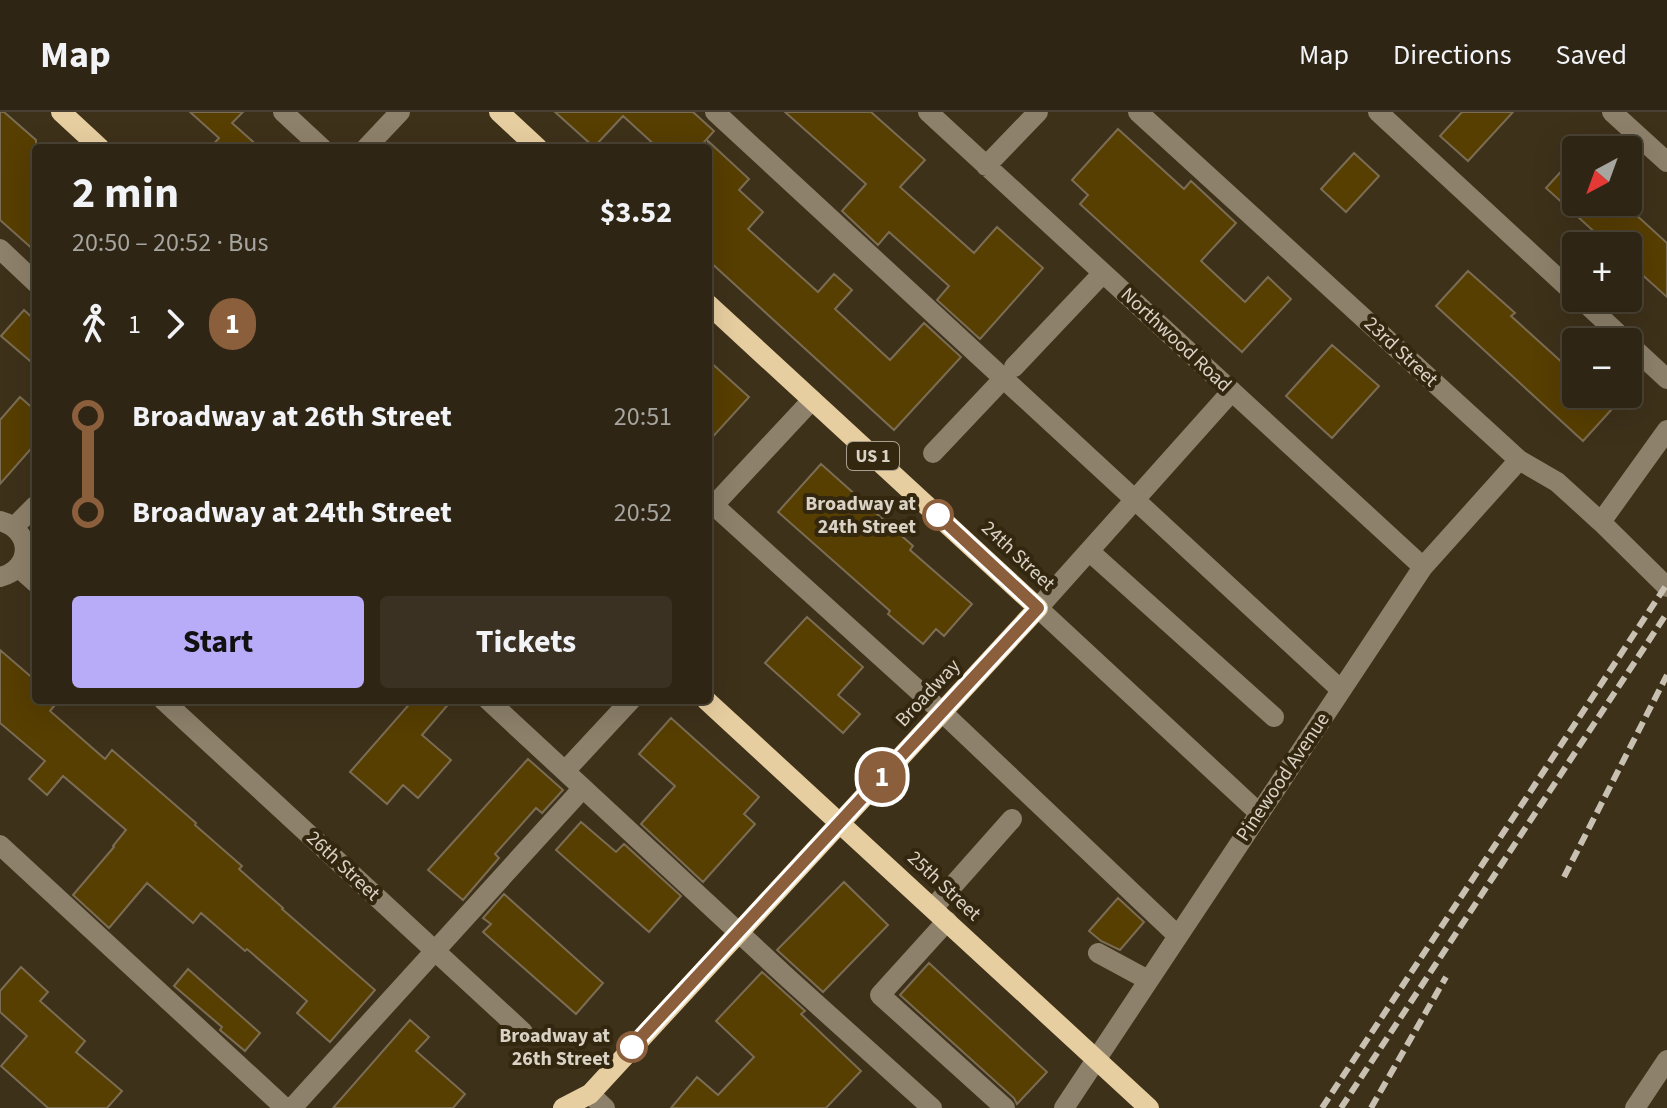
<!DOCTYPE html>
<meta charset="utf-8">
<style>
body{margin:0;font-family:"Source Sans 3",sans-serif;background:#3a3122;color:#f1f3f6;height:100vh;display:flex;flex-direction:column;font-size:30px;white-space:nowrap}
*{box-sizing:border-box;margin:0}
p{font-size:26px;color:#a7a5a0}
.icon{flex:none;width:44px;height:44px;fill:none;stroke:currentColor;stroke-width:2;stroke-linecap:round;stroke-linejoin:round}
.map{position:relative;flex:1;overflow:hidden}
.panel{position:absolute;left:32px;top:32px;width:680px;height:560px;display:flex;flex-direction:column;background:#2e2514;border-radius:8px;box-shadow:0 8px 32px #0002,0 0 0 2px #494234}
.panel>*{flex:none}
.badge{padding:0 16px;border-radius:26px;font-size:28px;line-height:52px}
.needle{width:52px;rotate:221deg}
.tools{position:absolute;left:1562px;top:24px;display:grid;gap:16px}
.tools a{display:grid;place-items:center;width:80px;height:80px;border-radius:8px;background:#2e2514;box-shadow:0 8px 32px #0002,0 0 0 2px #494234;font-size:40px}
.map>.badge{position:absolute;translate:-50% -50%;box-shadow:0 0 0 4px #fff}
.legs{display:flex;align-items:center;gap:12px;height:88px;padding:0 40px;font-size:26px}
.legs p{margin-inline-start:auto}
.head{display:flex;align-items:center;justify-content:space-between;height:136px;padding:0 40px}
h1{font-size:44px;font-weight:700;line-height:60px}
.cta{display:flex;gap:16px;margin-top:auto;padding:16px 40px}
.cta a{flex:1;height:92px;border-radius:8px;background:#b8abf7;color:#111;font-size:32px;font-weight:700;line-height:92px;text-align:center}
.cta a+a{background:#3a3122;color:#f1f3f6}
ul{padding:0 40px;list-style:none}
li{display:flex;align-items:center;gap:28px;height:96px;font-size:30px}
li i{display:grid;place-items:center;width:12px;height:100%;margin:0 10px;background:currentColor}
li i::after{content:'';width:20px;height:20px;margin:-10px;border:6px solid;border-radius:50%;background:#2e2514}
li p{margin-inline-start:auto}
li:first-child i{background:linear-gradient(#0000 50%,currentColor 0)}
li:last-child i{background:linear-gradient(currentColor 50%,#0000 0)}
header{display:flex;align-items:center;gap:48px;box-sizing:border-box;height:112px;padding:0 40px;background:#2e2514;border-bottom:2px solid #494234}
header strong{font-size:38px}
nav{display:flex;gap:44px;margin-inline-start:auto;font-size:28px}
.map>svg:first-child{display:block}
</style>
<header>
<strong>Map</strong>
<nav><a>Map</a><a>Directions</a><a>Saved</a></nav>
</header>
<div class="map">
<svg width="1667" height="996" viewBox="0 0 1667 996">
<rect width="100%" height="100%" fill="#3e311a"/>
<!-- building -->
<path fill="#573e01" stroke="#7b6d54" stroke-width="2" d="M 0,0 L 4,0 L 36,28 L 36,140 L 0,108 Z
M 190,0 L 243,0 L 232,11 L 260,36 L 210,36 L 219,26 Z
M 555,0 L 693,0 L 714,19 L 699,36 L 658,36 L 623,4 L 594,35 Z
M 785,0 L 871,0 L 925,48 L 900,75 L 974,141 L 997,115 L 1043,156 L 980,227 L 937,188 L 949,174 L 889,120 L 878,133 L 842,99 L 866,72 Z
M 1462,0 L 1513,0 L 1468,49 L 1440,24 Z
M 1118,17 L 1184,77 L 1191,69 L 1236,111 L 1201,149 L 1245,190 L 1268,165 L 1291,187 L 1242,240 L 1080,92 L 1088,83 L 1072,68 Z
M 708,29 L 749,67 L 739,78 L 763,100 L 748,117 L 818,180 L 834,162 L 852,178 L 835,197 L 890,248 L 924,211 L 961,245 L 894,318 L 708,148 Z
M 1354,41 L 1379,64 L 1346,100 L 1321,77 Z
M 1576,43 L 1576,90 L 1622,90 L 1667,131 L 1667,185 L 1628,150 L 1628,134 L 1610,134 L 1546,76 Z
M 1468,159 L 1515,201 L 1511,204 L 1576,263 L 1576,282 L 1595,282 L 1612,297 L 1583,329 L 1436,194 Z
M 24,198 L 36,209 L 36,254 L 1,224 Z
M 1332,233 L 1379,274 L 1332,326 L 1286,284 Z
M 708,248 L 749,285 L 708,330 Z
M 20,285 L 36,299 L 36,331 L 0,372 L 0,308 Z
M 821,352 L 913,434 L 910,438 L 972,492 L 944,524 L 936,517 L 923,532 L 888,502 L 890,499 L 778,400 Z
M 807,505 L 863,555 L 838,583 L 860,602 L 843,621 L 765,551 Z
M 0,538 L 36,569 L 36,588 L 59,588 L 50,599 L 105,647 L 112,638 L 196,711 L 195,713 L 242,754 L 239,757 L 283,796 L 282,797 L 375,878 L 330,930 L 297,901 L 307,889 L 247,837 L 245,839 L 201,801 L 193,811 L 147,771 L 109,816 L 73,783 L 114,735 L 113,734 L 126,718 L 63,664 L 47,683 L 29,667 L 45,649 L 0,611 Z
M 413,588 L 452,588 L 422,623 L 451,648 L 418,686 L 403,673 L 387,692 L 350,660 Z
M 671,606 L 759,685 L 744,702 L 755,712 L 703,770 L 641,712 L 675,674 L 639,642 Z
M 528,647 L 563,678 L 542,701 L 536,696 L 495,742 L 499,746 L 463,788 L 428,758 Z
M 581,710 L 616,740 L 624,732 L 681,784 L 649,820 L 556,738 Z
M 844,770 L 888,813 L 823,880 L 777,838 Z
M 504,782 L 603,871 L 576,902 L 483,820 L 491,812 L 483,806 Z
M 1118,786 L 1144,810 L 1120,838 L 1101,829 L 1089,819 Z
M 929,851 L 1047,960 L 1017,992 L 1014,986 L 900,883 Z
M 21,855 L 48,880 L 40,889 L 85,929 L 76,940 L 122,979 L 107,996 L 48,996 L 1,954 L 27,924 L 0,900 L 0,879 Z
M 188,857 L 260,921 L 245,939 L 220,918 L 222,915 L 174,874 Z
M 762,860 L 805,899 L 801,902 L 861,959 L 826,996 L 671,996 L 697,965 L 718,983 L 754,945 L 716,909 Z
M 410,908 L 429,925 L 416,939 L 465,982 L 453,996 L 333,996 Z"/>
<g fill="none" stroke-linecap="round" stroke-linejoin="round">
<!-- minor -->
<path stroke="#8d816b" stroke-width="20" d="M 283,0 L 322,36
M 715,0 L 1341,578
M 928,0 L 1423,455
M 1138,0 L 1519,348 L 1557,370 L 1601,410 L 1667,475
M 1378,0 L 1576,183
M 1612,0 L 1667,50
M 366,36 L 400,0
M 986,54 L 1038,0
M 0,137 L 36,171
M 1580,186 L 1627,230
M 1628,231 L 1667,267
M 1014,255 L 1103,161
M 1232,279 L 1038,496 L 1259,701
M 933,341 L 1003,267
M 708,388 L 942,600 L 1178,824
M 714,393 L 812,288
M 0,409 C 33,418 33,457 0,465
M 1601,410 L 1667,318
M 14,415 L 36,393
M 1089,439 L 1274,605
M 18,455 L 36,471
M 163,588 L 523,920
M 488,588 L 790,868 L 932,996
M 565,659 L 631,588
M 0,733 L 285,996
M 933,796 L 1012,707
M 947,809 L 880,883 L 1005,996
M 1098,841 L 1148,868
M 590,982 L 605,996
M 292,996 L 583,676
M 1064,996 L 1423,455 L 1519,348
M 1635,996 L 1667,948"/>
<!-- major -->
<path stroke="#e7cea0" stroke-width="20" d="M 61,0 L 100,36
M 499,0 L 538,36
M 706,588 L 1149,996
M 563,996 L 590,982 L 1038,496 L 708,192"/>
<!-- rail -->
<path stroke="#c8c0b1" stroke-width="6" stroke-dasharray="12 6" stroke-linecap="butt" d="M 1564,765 L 1667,563
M 1322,996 L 1667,472
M 1341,996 L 1667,501
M 1371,996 L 1446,865"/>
</g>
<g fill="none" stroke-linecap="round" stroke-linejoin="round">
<!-- line-1 casing -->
<g stroke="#fff" stroke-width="18">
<path id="line-1" d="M 632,935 L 1038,496 L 938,403"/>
</g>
<!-- line-1 -->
<use href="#line-1" stroke="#8b5e3c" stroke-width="12"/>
</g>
<!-- markers -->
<g fill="#fff" stroke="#8b5e3c" stroke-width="4">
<circle cx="938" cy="403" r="14"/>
<circle cx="632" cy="935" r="14"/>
</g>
<g text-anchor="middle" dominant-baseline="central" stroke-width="8" stroke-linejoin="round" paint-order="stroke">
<!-- shield labels -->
<rect fill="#332710" stroke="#a89f8e" stroke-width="2" x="847" y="330" width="52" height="28" rx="6"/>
<g font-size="18" font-weight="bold" fill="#dad2c4">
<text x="873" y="344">US 1</text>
</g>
<!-- street labels -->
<g font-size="20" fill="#dad2c4" stroke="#332710">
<text transform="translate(1176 228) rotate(43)">Northwood Road</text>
<text transform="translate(1401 240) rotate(43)">23rd Street</text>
<text transform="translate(1018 444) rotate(43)">24th Street</text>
<text transform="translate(928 581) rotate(-47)">Broadway</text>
<text transform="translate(1283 665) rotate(-56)">Pinewood Avenue</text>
<text transform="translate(343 754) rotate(43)">26th Street</text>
<text transform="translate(944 774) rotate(43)">25th Street</text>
</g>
<!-- stop labels -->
<g font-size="20" font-weight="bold" fill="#dad2c4" stroke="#332710" text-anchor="end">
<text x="916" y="392">Broadway at<tspan x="916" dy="23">24th Street</tspan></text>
<text x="610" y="924">Broadway at<tspan x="610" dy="23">26th Street</tspan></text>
</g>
</g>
</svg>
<div class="tools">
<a><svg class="needle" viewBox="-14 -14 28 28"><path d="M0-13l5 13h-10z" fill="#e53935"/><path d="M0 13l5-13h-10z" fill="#a7a5a0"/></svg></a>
<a>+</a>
<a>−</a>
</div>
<b class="badge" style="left:882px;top:665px;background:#8b5e3c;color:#fff">1</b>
<section class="panel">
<div class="head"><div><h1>2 min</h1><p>20:50 – 20:52 · Bus</p></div><b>$3.52</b></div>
<div class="legs"><svg class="icon" aria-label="walk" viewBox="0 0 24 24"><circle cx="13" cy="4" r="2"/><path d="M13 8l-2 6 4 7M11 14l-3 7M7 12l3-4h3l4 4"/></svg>1<svg class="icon" aria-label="forward" viewBox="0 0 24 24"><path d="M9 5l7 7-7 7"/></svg><b class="badge" style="background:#8b5e3c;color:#fff">1</b></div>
<ul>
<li><i style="color:#8b5e3c"></i><b>Broadway at 26th Street</b><p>20:51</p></li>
<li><i style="color:#8b5e3c"></i><b>Broadway at 24th Street</b><p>20:52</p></li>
</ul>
<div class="cta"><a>Start</a><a>Tickets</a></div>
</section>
</div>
